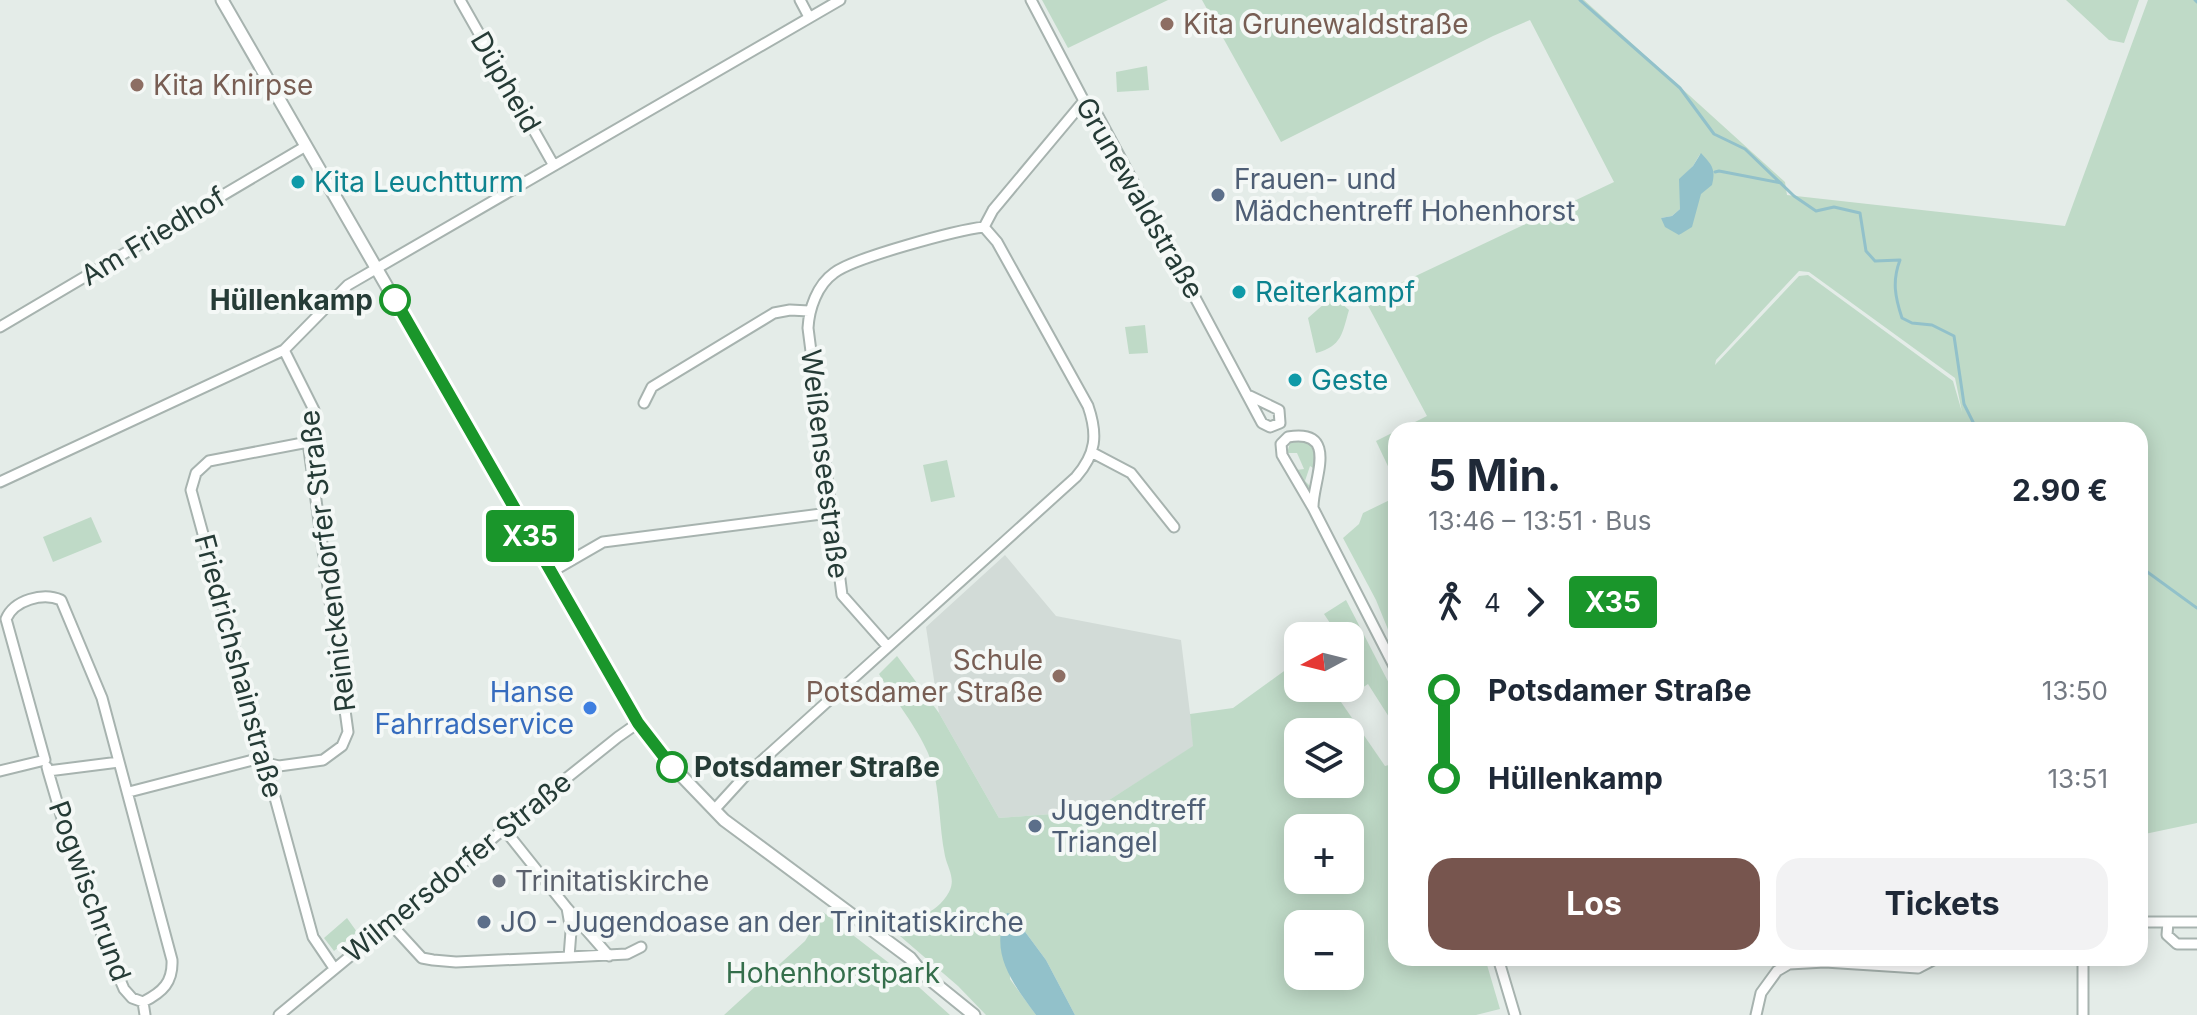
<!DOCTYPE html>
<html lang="de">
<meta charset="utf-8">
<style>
body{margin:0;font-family:Inter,sans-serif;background:#f2f2f3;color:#1f2937;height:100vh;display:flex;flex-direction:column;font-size:30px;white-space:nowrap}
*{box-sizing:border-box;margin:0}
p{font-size:26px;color:#747a83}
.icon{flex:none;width:44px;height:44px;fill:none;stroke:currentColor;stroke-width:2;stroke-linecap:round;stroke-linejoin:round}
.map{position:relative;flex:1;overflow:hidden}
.panel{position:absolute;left:1388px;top:422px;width:760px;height:544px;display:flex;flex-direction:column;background:#fff;border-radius:24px;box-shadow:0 4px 20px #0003}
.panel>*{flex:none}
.badge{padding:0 16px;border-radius:6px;font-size:28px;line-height:52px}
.needle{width:52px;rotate:263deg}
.tools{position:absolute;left:1284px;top:622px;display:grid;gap:16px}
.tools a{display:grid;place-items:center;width:80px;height:80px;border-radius:16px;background:#fff;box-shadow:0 4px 20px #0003;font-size:40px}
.map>.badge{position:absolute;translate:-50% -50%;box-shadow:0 0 0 4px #fff}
.legs{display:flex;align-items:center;gap:12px;height:88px;padding:0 40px;font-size:26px}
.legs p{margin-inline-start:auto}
.overview{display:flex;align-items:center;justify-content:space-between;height:136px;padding:0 40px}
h1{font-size:44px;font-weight:700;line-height:60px}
.action{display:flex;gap:16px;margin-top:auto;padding:16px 40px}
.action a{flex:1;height:92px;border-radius:24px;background:#77554e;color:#fff;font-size:32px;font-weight:700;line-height:92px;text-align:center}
.action a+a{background:#f2f2f3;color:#1f2937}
ul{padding:0 40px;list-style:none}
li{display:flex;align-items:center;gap:28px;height:88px;font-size:30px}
li i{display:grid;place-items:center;width:12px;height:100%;margin:0 10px;background:currentColor}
li i::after{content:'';width:20px;height:20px;margin:-10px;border:6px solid;border-radius:50%;background:#fff}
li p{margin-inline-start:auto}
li:first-child i{background:linear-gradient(#0000 50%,currentColor 0)}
li:last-child i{background:linear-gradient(currentColor 50%,#0000 0)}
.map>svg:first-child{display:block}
</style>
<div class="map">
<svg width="2197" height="1015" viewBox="0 0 2197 1015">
<rect width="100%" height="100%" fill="#e4ece8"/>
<!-- built -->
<path fill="#d2dbd7" d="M 1005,555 L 1056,616 L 1181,640 L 1194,746 L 1092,811 L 999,818 L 939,713 L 926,627 Z"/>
<!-- green -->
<path fill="#bfdac7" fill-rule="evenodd" d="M 1042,0 L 1168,0 L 1068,48 Z
M 1202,0 L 1584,0 L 1785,182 L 1787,195 L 2065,226 L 2148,0 L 2197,0 L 2197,823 L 2140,835 L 2140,430 L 1399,430 L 1427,416 L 1365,300 L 1614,182 L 1530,20 L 1493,36 L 1281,142 ZM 1700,154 L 1680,235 L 1661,218 L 1672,216 L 1680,209 L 1680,179 L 1693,166 ZM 1799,271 L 1809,272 L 1955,378 L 1962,412 L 1953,381 L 1808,275 L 1799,276 L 1715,365 L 1716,360 Z
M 2066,0 L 2139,0 L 2124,43 L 2109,40 Z
M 1147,66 L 1149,90 L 1117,92 L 1116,72 Z
M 1333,296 L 1349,310 C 1342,334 1342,346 1316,353 L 1308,318 Z
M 1145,325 L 1148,353 L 1129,354 L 1125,327 Z
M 1396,431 L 1396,483 L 1376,441 Z
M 1294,441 L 1309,443 L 1317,456 L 1316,470 L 1310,466 L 1305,481 L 1312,488 L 1311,492 L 1296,470 L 1304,469 L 1297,453 L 1287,453 L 1290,443 Z
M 947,460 L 955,497 L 931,502 L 923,465 Z
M 1396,497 L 1396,649 L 1376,600 L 1343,538 L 1359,524 L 1363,513 Z
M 91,517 L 102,542 L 53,562 L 43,537 Z
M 1346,600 L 1396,697 L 1396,728 L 1368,684 L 1341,702 L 1385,766 L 1396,763 L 1396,958 L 1485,958 L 1500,1009 L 1476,1015 L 1075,1015 L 1046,960 L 1012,914 L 1010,979 L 1036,1015 L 986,1015 L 958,986 L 886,924 C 911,920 936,916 949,892 C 956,879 948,869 945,856 C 938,822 941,786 928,753 C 918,729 893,697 879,674 L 897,656 L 939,713 L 999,818 L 1092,811 L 1193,746 L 1190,714 L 1233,708 L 1298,661 L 1298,688 L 1350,688 L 1350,636 L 1332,636 L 1336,632 L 1324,614 ZM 1298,732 L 1350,732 L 1350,784 L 1298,784 ZM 1298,828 L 1350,828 L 1350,880 L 1298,880 ZM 1298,924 L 1350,924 L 1350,976 L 1298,976 Z
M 823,912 L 911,980 L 950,1015 L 724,1015 L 805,941 Z
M 347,918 L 357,932 L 334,951 L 324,938 Z"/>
<!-- water -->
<path fill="#92c1ca" d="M 1701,153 C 1712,165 1716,169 1712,185 L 1701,194 L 1692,227 L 1679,235 L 1665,227 L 1661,218 L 1672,216 L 1680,209 L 1679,179 L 1693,166 Z
M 1007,913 L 1012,914 L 1046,960 L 1075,1015 L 1036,1015 C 1013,983 988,953 1007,913 Z"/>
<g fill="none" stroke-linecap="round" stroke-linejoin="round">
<!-- stream -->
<path stroke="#92c1ca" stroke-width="3" d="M 1580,0 L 1680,88 L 1714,134 L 1745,149 L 1794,196 L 1816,211 L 1834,207 L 1860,213 L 1866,251 L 1875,261 L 1900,260 C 1892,281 1895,297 1902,318 L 1912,323 L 1932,325 L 1954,336 L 1964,404 L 1977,430
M 2195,0 L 2197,2
M 1715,172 L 1719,171 L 1781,183
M 2140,560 L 2146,571 L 2197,608"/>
<!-- minor casing -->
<g stroke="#a7b3af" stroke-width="13">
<path id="minor" d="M 460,0 L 553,164
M 800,0 L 809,17
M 1031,0 L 1084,101 L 1097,114 L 1262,423 L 1270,427 L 1280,423 L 1279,410 L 1250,396
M 0,327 L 306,146
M 644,403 L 652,387 L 774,313 L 790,310 L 809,311
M 308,442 L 209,461 L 196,473 L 191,490 L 313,937 L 334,968
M 1093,453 L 1131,473 L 1174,527
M 0,482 L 284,350 L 348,285 L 840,0
M 1313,508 C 1312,482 1341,428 1288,437 L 1281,444 L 1282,455 L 1313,508 L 1396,670
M 551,572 L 603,542 L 829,513
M 888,647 L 842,595 L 808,328 C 809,309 817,285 834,273 C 853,258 957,230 984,227
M 47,767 L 48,771 L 119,762
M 0,771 L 45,760 L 6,619 C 14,600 43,592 61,600 L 102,698 L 172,960 C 173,982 163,992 143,1002 L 132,998 L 124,989 L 109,954 L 73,856 L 48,771
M 129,792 L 253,760 L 279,766 L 323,760 L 342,746 L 348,732 L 308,442 L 314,410 L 284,350
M 714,810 L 745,776 L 1076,477 C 1096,454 1098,435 1088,406 L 997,242 L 984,227 L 993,210 L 1084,101
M 567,908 L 609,956
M 389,922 L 422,958 L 433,960 L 456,962 L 569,957 L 571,931 L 567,908 L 504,829
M 2140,922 L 2197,922
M 2168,922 L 2167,935 L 2177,944 L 2197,944
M 569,957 L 627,954 L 641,947
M 1498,958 L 1515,1015
M 143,1002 L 145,1015
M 279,1015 L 533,805 L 618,737 L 638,723
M 1756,1015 L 1761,993 L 1777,971 L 1789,964 L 1825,962 L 1918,968 L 1937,958
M 2083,1015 L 2083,958"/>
</g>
<!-- tertiary casing -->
<g stroke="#a7b3af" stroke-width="15">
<path id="tertiary" d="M 222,0 L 638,723 L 674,768 L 724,820 L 910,958 L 922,973 L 974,1015"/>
</g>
<!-- minor -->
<use href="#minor" stroke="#fff" stroke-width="9"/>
<!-- tertiary -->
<use href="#tertiary" stroke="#fff" stroke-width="11"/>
</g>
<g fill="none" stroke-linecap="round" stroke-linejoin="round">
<!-- line-1 casing -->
<g stroke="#fff" stroke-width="18">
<path id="line-1" d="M 395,300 L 638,723 L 672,767"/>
</g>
<!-- line-1 -->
<use href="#line-1" stroke="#1a962b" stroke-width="12"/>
</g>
<!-- markers -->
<g fill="#8d6e63" stroke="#f4f8f6" stroke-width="3">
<circle cx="1167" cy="24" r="8"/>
<circle cx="137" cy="85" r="8"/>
<circle cx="1059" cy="676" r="8"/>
</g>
<g fill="#0f9aa8" stroke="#f4f8f6" stroke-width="3">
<circle cx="298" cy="182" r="8"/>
<circle cx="1239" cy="292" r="8"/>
<circle cx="1295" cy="380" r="8"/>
</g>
<g fill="#5c6f8a" stroke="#f4f8f6" stroke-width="3">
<circle cx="1218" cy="195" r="8"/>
<circle cx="1035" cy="826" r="8"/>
<circle cx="484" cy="922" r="8"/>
</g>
<g fill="#fff" stroke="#1a962b" stroke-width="4">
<circle cx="395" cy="300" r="14"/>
<circle cx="672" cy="767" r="14"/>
</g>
<circle fill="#3f7fe0" stroke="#f4f8f6" stroke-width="3" cx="590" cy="708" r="8"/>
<circle fill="#6b7280" stroke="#f4f8f6" stroke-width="3" cx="499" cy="881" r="8"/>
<g text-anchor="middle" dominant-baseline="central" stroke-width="8" stroke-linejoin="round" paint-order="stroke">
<!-- education labels -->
<g font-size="28" fill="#785e54" stroke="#f4f8f6" text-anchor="start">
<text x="1183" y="24">Kita Grunewaldstraße</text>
<text x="153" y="85">Kita Knirpse</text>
<text x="1043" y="660" text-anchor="end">Schule<tspan x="1043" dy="32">Potsdamer Straße</tspan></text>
</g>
<!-- street labels -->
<g font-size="28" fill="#253b36" stroke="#f4f8f6">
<text transform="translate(506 82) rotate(60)">Düpheid</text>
<text transform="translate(1140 198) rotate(60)">Grunewaldstraße</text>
<text transform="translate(153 236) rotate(-31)">Am Friedhof</text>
<text transform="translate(825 464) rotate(83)">Weißenseestraße</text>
<text transform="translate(327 561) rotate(-97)">Reinickendorfer Straße</text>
<text transform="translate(239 666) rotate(75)">Friedrichshainstraße</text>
<text transform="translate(457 867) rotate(-39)">Wilmersdorfer Straße</text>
<text transform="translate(90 891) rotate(70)">Pogwischrund</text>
</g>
<!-- service labels -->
<g font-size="28" fill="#4e5e75" stroke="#f4f8f6" text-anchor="start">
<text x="1234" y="179">Frauen- und<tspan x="1234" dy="32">Mädchentreff Hohenhorst</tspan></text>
<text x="1051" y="810">Jugendtreff<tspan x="1051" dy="32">Triangel</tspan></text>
<text x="500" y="922">JO - Jugendoase an der Trinitatiskirche</text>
</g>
<!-- culture labels -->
<g font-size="28" fill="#0d838f" stroke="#f4f8f6" text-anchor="start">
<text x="314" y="182">Kita Leuchtturm</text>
<text x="1255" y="292">Reiterkampf</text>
<text x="1311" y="380">Geste</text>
</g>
<!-- stop labels -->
<g font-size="28" font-weight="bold" fill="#253b36" stroke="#f4f8f6" text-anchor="end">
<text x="373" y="300">Hüllenkamp</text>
<text x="694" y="767" text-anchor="start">Potsdamer Straße</text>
</g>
<!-- shop labels -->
<g font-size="28" fill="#366cbe" stroke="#f4f8f6" text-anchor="end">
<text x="574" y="692">Hanse<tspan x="574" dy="32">Fahrradservice</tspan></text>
</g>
<!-- worship labels -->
<g font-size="28" fill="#5b616d" stroke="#f4f8f6" text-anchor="start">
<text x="515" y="881">Trinitatiskirche</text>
</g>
<!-- park labels -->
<g font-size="28" fill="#346e4b" stroke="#f4f8f6">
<text x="833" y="973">Hohenhorstpark</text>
</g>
</g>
</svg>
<div class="tools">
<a><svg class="needle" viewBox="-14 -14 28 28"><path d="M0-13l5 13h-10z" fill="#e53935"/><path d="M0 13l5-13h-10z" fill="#747a83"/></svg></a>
<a><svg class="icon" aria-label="layers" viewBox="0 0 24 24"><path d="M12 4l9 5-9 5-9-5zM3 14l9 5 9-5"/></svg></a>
<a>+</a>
<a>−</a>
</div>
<b class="badge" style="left:530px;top:536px;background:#1a962b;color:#fff">X35</b>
<section class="panel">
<div class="overview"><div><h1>5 Min.</h1><p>13:46 – 13:51 · Bus</p></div><b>2.90 €</b></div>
<div class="legs"><svg class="icon" aria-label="walk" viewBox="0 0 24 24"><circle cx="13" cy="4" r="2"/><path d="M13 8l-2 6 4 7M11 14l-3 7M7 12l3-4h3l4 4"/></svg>4<svg class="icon" aria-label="forward" viewBox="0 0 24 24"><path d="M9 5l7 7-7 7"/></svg><b class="badge" style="background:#1a962b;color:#fff">X35</b></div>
<ul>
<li><i style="color:#1a962b"></i><b>Potsdamer Straße</b><p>13:50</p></li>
<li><i style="color:#1a962b"></i><b>Hüllenkamp</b><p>13:51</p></li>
</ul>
<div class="action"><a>Los</a><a>Tickets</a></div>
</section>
</div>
